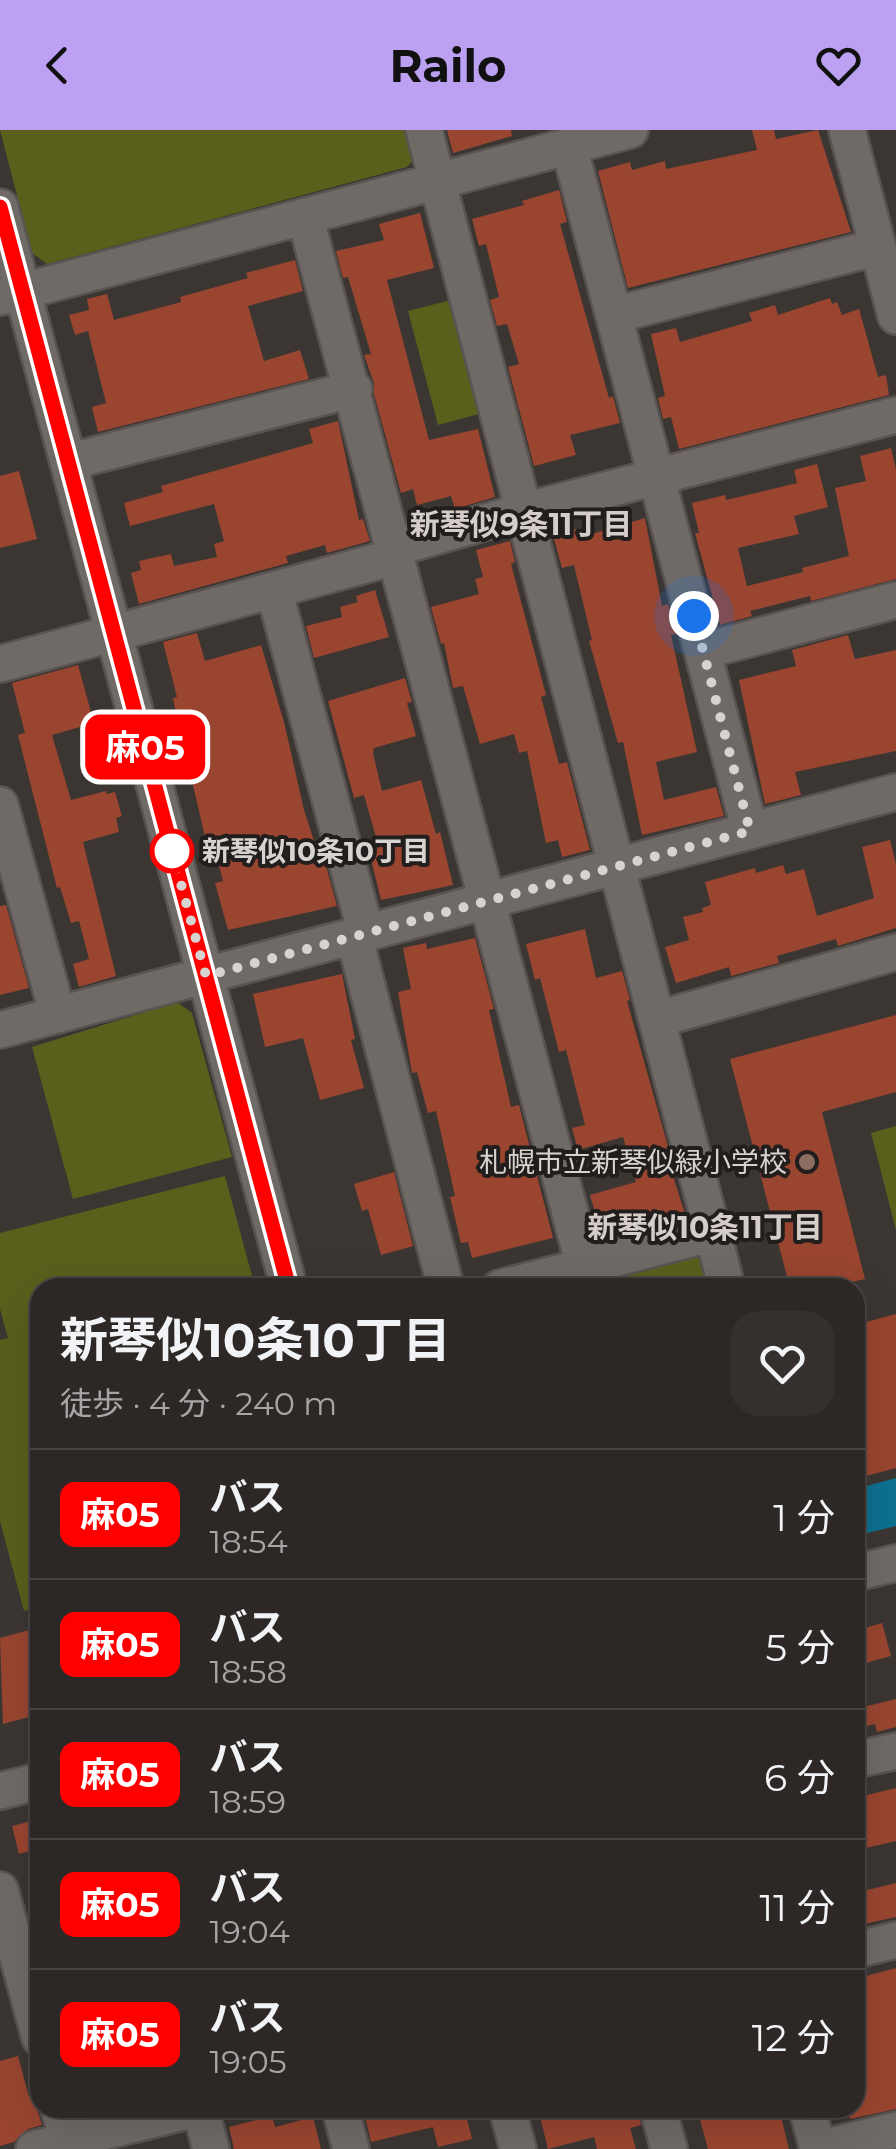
<!DOCTYPE html>
<html lang="ja">
<meta charset="utf-8">
<style>
body{margin:0;font-family:Montserrat,"Noto Sans JP",sans-serif;background:#35302e;color:#f1f3f6;height:100vh;display:flex;flex-direction:column;font-size:38px;white-space:nowrap}
*{box-sizing:border-box;margin:0}
p{font-size:32px;color:#a7a6a7}
.icon{flex:none;width:55px;height:55px;fill:none;stroke:currentColor;stroke-width:2;stroke-linecap:round;stroke-linejoin:round}
.map{position:relative;flex:1;overflow:hidden}
.drawer{position:absolute;left:30px;top:1148px;width:835px;height:840px;display:flex;flex-direction:column;background:#2d2826;border-radius:30px;box-shadow:0 10px 40px #0002,0 0 0 2px #484443}
.drawer>*{flex:none}
.badge{padding:0 20px;border-radius:15px;font-size:35px;line-height:65px}
.you{position:absolute;width:50px;height:50px;margin:-25px;border:8px solid #fff;border-radius:50%;background:#1a73e8;box-shadow:0 0 0 15px #1a73e833}
.map>.badge{position:absolute;translate:-50% -50%;box-shadow:0 0 0 5px #fff}
.round{display:grid;place-items:center;flex:none;width:105px;height:105px;border-radius:30px;background:#35302e}
.summary{display:flex;align-items:center;justify-content:space-between;height:170px;padding:0 30px}
h1{font-size:48px;font-weight:700;line-height:75px}
ul{padding:0;list-style:none}
li{display:flex;align-items:center;gap:30px;height:130px;padding:0 30px;border-top:2px solid #484443}
li div{flex:1}
li b{display:block;font-size:38px}
li em{font-style:normal}
li .badge{min-width:110px;font-weight:700;text-align:center}
header{display:flex;justify-content:space-between;align-items:center;height:130px;padding:0 30px;background:#bca0f2;color:#111;font-size:45px;font-weight:700}
.map>svg:first-child{display:block}
</style>
<header><svg class="icon" aria-label="back" viewBox="0 0 24 24"><path d="M15 5l-7 7 7 7"/></svg>Railo<svg class="icon" aria-label="heart" viewBox="0 0 24 24"><path d="M12 20l-8-8c-3-5 5-10 8-4 3-6 11-1 8 4z"/></svg></header>
<div class="map">
<svg width="896" height="2019" viewBox="0 0 896 2019">
<rect width="100%" height="100%" fill="#3c3633"/>
<!-- green -->
<path fill="#5a5f1c" d="M 0,0 L 405,0 L 413,30 L 407,37 L 47,134 L 32,123 Z
M 459,168 L 490,281 L 438,295 L 408,181 Z
M 177,872 L 192,883 L 232,1027 L 73,1069 L 32,917 Z
M 896,996 L 896,1100 L 871,1003 Z
M 225,1046 L 255,1157 L 40,1158 L 40,1477 L 24,1481 L 0,1391 L 0,1210 L 8,1208 L 0,1179 L 0,1103 Z
M 692,1118 L 703,1127 L 711,1157 L 605,1158 L 603,1152 L 610,1144 Z"/>
<!-- water -->
<path fill="#0d708f" d="M 896,1348 L 896,1396 L 855,1406 L 855,1359 Z"/>
<!-- building -->
<path fill="#994530" d="M 447,0 L 511,0 L 512,6 L 453,23 Z
M 752,0 L 774,0 L 776,9 L 818,0 L 851,102 L 628,158 L 598,41 L 630,32 L 632,40 L 665,31 L 666,39 L 757,20 Z
M 559,60 L 567,92 L 560,94 L 609,268 L 613,266 L 620,293 L 570,305 L 576,325 L 534,336 L 508,237 L 519,234 L 507,194 L 497,196 L 490,170 L 499,167 L 486,114 L 479,116 L 472,89 L 524,75 L 522,71 Z
M 420,83 L 434,138 L 387,150 L 429,310 L 478,299 L 495,367 L 455,379 L 451,366 L 417,375 L 413,359 L 401,363 L 374,264 L 374,253 L 364,225 L 371,224 L 348,147 L 343,148 L 336,121 L 384,110 L 379,94 Z
M 295,130 L 303,161 L 248,176 L 264,231 L 300,220 L 309,249 L 98,302 L 92,277 L 106,273 L 88,201 L 75,205 L 69,185 L 89,180 L 87,169 L 107,164 L 114,190 L 181,172 L 180,167 L 248,148 L 246,143 Z
M 830,168 L 832,174 L 837,172 L 842,185 L 859,179 L 878,247 L 886,245 L 889,265 L 679,319 L 671,287 L 663,289 L 658,268 L 665,266 L 651,204 L 676,198 L 680,212 L 752,191 L 749,183 L 775,175 L 778,185 Z
M 338,291 L 359,390 L 363,389 L 370,411 L 327,423 L 325,415 L 286,426 L 288,433 L 139,474 L 131,443 L 141,440 L 139,431 L 171,424 L 174,436 L 217,427 L 214,414 L 224,411 L 214,374 L 130,396 L 124,373 L 163,362 L 161,356 L 313,313 L 309,299 Z
M 891,318 L 896,339 L 896,449 L 811,471 L 810,466 L 750,481 L 752,486 L 720,495 L 695,403 L 699,403 L 692,373 L 725,365 L 726,370 L 797,353 L 794,340 L 817,334 L 828,377 L 794,386 L 799,404 L 738,418 L 747,456 L 803,442 L 802,438 L 849,426 L 835,358 L 866,351 L 860,326 Z
M 19,341 L 37,409 L 0,418 L 0,346 Z
M 645,388 L 662,476 L 668,474 L 676,504 L 671,505 L 697,622 L 656,632 L 664,670 L 716,657 L 724,686 L 642,705 L 623,612 L 618,613 L 589,511 L 592,510 L 574,435 L 562,438 L 553,405 L 576,399 L 579,408 Z
M 510,411 L 515,432 L 511,434 L 546,565 L 541,567 L 559,634 L 567,632 L 590,720 L 562,727 L 558,710 L 546,713 L 527,621 L 519,623 L 514,604 L 480,614 L 463,556 L 453,558 L 444,513 L 441,514 L 431,477 L 479,464 L 475,449 L 483,447 L 476,420 Z
M 375,460 L 389,507 L 314,528 L 306,496 L 342,487 L 340,477 L 358,472 L 356,466 Z
M 197,503 L 205,531 L 261,515 L 284,592 L 304,680 L 314,711 L 319,710 L 337,776 L 228,800 L 215,753 L 223,751 L 212,709 L 206,711 L 184,617 L 179,619 L 171,591 L 177,590 L 173,568 L 177,567 L 163,512 Z
M 848,505 L 855,529 L 896,520 L 896,621 L 795,642 L 801,665 L 765,674 L 739,550 L 796,536 L 792,520 Z
M 78,535 L 94,593 L 52,605 L 71,670 L 106,661 L 107,664 L 115,662 L 122,686 L 116,688 L 119,702 L 83,712 L 116,846 L 79,857 L 73,834 L 89,829 L 79,791 L 71,793 L 60,757 L 57,758 L 18,605 L 25,603 L 12,553 Z
M 405,548 L 412,572 L 407,573 L 416,606 L 374,618 L 373,623 L 382,661 L 421,650 L 436,704 L 440,702 L 453,755 L 381,770 L 369,721 L 379,718 L 364,665 L 354,668 L 328,571 Z
M 890,710 L 896,734 L 896,798 L 838,816 L 836,809 L 777,826 L 779,833 L 731,846 L 729,837 L 676,853 L 665,817 L 689,810 L 683,787 L 703,782 L 702,778 L 711,775 L 705,752 L 755,738 L 756,743 L 783,735 L 786,744 L 804,739 L 817,786 L 874,768 L 862,717 Z
M 6,775 L 29,858 L 0,865 L 0,776 Z
M 585,799 L 596,848 L 622,841 L 630,870 L 627,871 L 669,1020 L 665,1021 L 686,1087 L 603,1109 L 590,1065 L 636,1052 L 623,1007 L 578,1020 L 572,998 L 585,995 L 566,920 L 559,922 L 540,848 L 535,850 L 526,814 Z
M 475,808 L 494,879 L 489,880 L 511,977 L 519,975 L 553,1108 L 472,1128 L 468,1112 L 461,1113 L 450,1067 L 455,1066 L 436,981 L 428,983 L 417,942 L 412,943 L 398,862 L 411,859 L 403,818 L 426,813 L 427,819 Z
M 342,844 L 355,909 L 351,910 L 364,958 L 320,970 L 303,908 L 265,917 L 253,864 Z
M 896,885 L 896,962 L 822,982 L 865,1149 L 852,1152 L 853,1158 L 790,1158 L 730,929 Z
M 394,1042 L 413,1116 L 381,1125 L 368,1079 L 362,1081 L 354,1054 Z
M 896,1184 L 896,1338 L 855,1349 L 855,1195 Z
M 882,1493 L 891,1526 L 855,1536 L 855,1501 Z
M 40,1497 L 40,1584 L 3,1594 L 0,1508 Z
M 896,1569 L 896,1597 L 877,1602 L 875,1594 L 855,1599 L 855,1579 Z
M 896,1658 L 896,1711 L 866,1718 L 861,1698 L 855,1699 L 855,1668 Z
M 40,1689 L 40,1718 L 19,1724 L 12,1696 Z
M 896,1753 L 896,1787 L 855,1796 L 855,1763 Z
M 896,1838 L 896,1979 L 850,1989 L 846,1978 L 855,1978 L 855,1849 Z
M 18,1926 L 29,1967 L 33,1966 L 42,1995 L 28,1999 L 14,2012 L 0,2016 L 0,1931 Z
M 363,1978 L 481,1978 L 482,1985 L 467,1989 L 472,2009 L 438,2017 L 433,1997 L 371,2012 Z
M 587,1978 L 589,1985 L 613,1978 L 637,1978 L 641,1995 L 630,1998 L 636,2019 L 597,2019 L 594,2007 L 548,2019 L 541,1990 Z
M 734,1978 L 779,1978 L 789,2019 L 708,2019 L 699,1986 Z
M 272,1986 L 275,1997 L 313,1987 L 321,2019 L 234,2019 L 229,1997 Z"/>
<g fill="none" stroke-linecap="round" stroke-linejoin="round">
<!-- minor casing -->
<g stroke="#595452" stroke-width="40">
<path id="minor" d="M 424,0 L 727,1158
M 847,0 L 896,186
M 569,16 L 750,701
M 0,77 L 289,1158
M 305,86 L 590,1158
M 1,167 L 630,0
M 614,185 L 878,117
M 68,332 L 354,259
M 395,418 L 524,381 L 896,285
M 274,460 L 366,803
M 703,521 L 896,470
M 0,534 L 398,426
M 0,675 L 58,885
M 354,806 L 446,1158
M 658,889 L 896,822
M 0,900 L 896,662
M 500,1158 L 714,1103
M 855,1443 L 896,1433
M 855,1630 L 896,1621
M 0,1661 L 40,1651
M 0,1760 L 40,1908
M 855,1820 L 896,1810
M 59,1978 L 68,2011
M 200,1978 L 211,2019
M 340,1978 L 351,2019
M 507,1978 L 518,2019
M 658,1978 L 669,2019
M 807,1978 L 818,2019 L 896,2000
M 34,2019 L 199,1978"/>
</g>
<!-- minor -->
<use href="#minor" stroke="#706a66" stroke-width="35"/>
</g>
<g fill="none" stroke-linecap="round" stroke-linejoin="round">
<!-- line casing -->
<g stroke="#fff" stroke-width="22">
<path id="line" d="M 0,77 L 289,1158"/>
</g>
<!-- line -->
<use href="#line" stroke="#f00" stroke-width="15"/>
<!-- walk -->
<path stroke="#d7d3d1" stroke-width="10" stroke-dasharray="0 18" d="M 172,721 L 206,846 L 750,701 L 694,486"/>
</g>
<!-- markers -->
<circle fill="#fff" stroke="#f00" stroke-width="5" cx="172" cy="721" r="20"/>
<circle fill="#8d6e63" stroke="#211e1d" stroke-width="4" cx="807" cy="1032" r="10"/>
<g text-anchor="middle" dominant-baseline="central" stroke-width="8" stroke-linejoin="round" paint-order="stroke">
<!-- stop labels -->
<g font-size="28" font-weight="bold" fill="#d7d3d1" stroke="#211e1d" text-anchor="start">
<text x="202" y="721">新琴似10条10丁目</text>
</g>
<!-- poi labels -->
<g font-size="28" fill="#d7d3d1" stroke="#211e1d" text-anchor="end">
<text x="787" y="1032">札幌市立新琴似緑小学校</text>
</g>
<!-- neighbourhood labels -->
<g font-size="30" font-weight="bold" fill="#d4cdc9" stroke="#211e1d">
<text x="521" y="394">新琴似9条11丁目</text>
<text x="705" y="1097">新琴似10条11丁目</text>
</g>
</g>
</svg>
<div class="you" style="left:694px;top:486px"></div>
<b class="badge" style="left:145px;top:617px;background:#f00;color:#fff">麻05</b>
<section class="drawer">
<div class="summary"><div><h1>新琴似10条10丁目</h1><p>徒歩 · 4 分 · 240 m</p></div><a class="round"><svg class="icon" aria-label="heart" viewBox="0 0 24 24"><path d="M12 20l-8-8c-3-5 5-10 8-4 3-6 11-1 8 4z"/></svg></a></div>
<ul>
<li><span class="badge" style="background:#f00;color:#fff">麻05</span><div><b>バス</b><p>18:54</p></div><em>1 分</em></li>
<li><span class="badge" style="background:#f00;color:#fff">麻05</span><div><b>バス</b><p>18:58</p></div><em>5 分</em></li>
<li><span class="badge" style="background:#f00;color:#fff">麻05</span><div><b>バス</b><p>18:59</p></div><em>6 分</em></li>
<li><span class="badge" style="background:#f00;color:#fff">麻05</span><div><b>バス</b><p>19:04</p></div><em>11 分</em></li>
<li><span class="badge" style="background:#f00;color:#fff">麻05</span><div><b>バス</b><p>19:05</p></div><em>12 分</em></li>
</ul>
</section>
</div>
